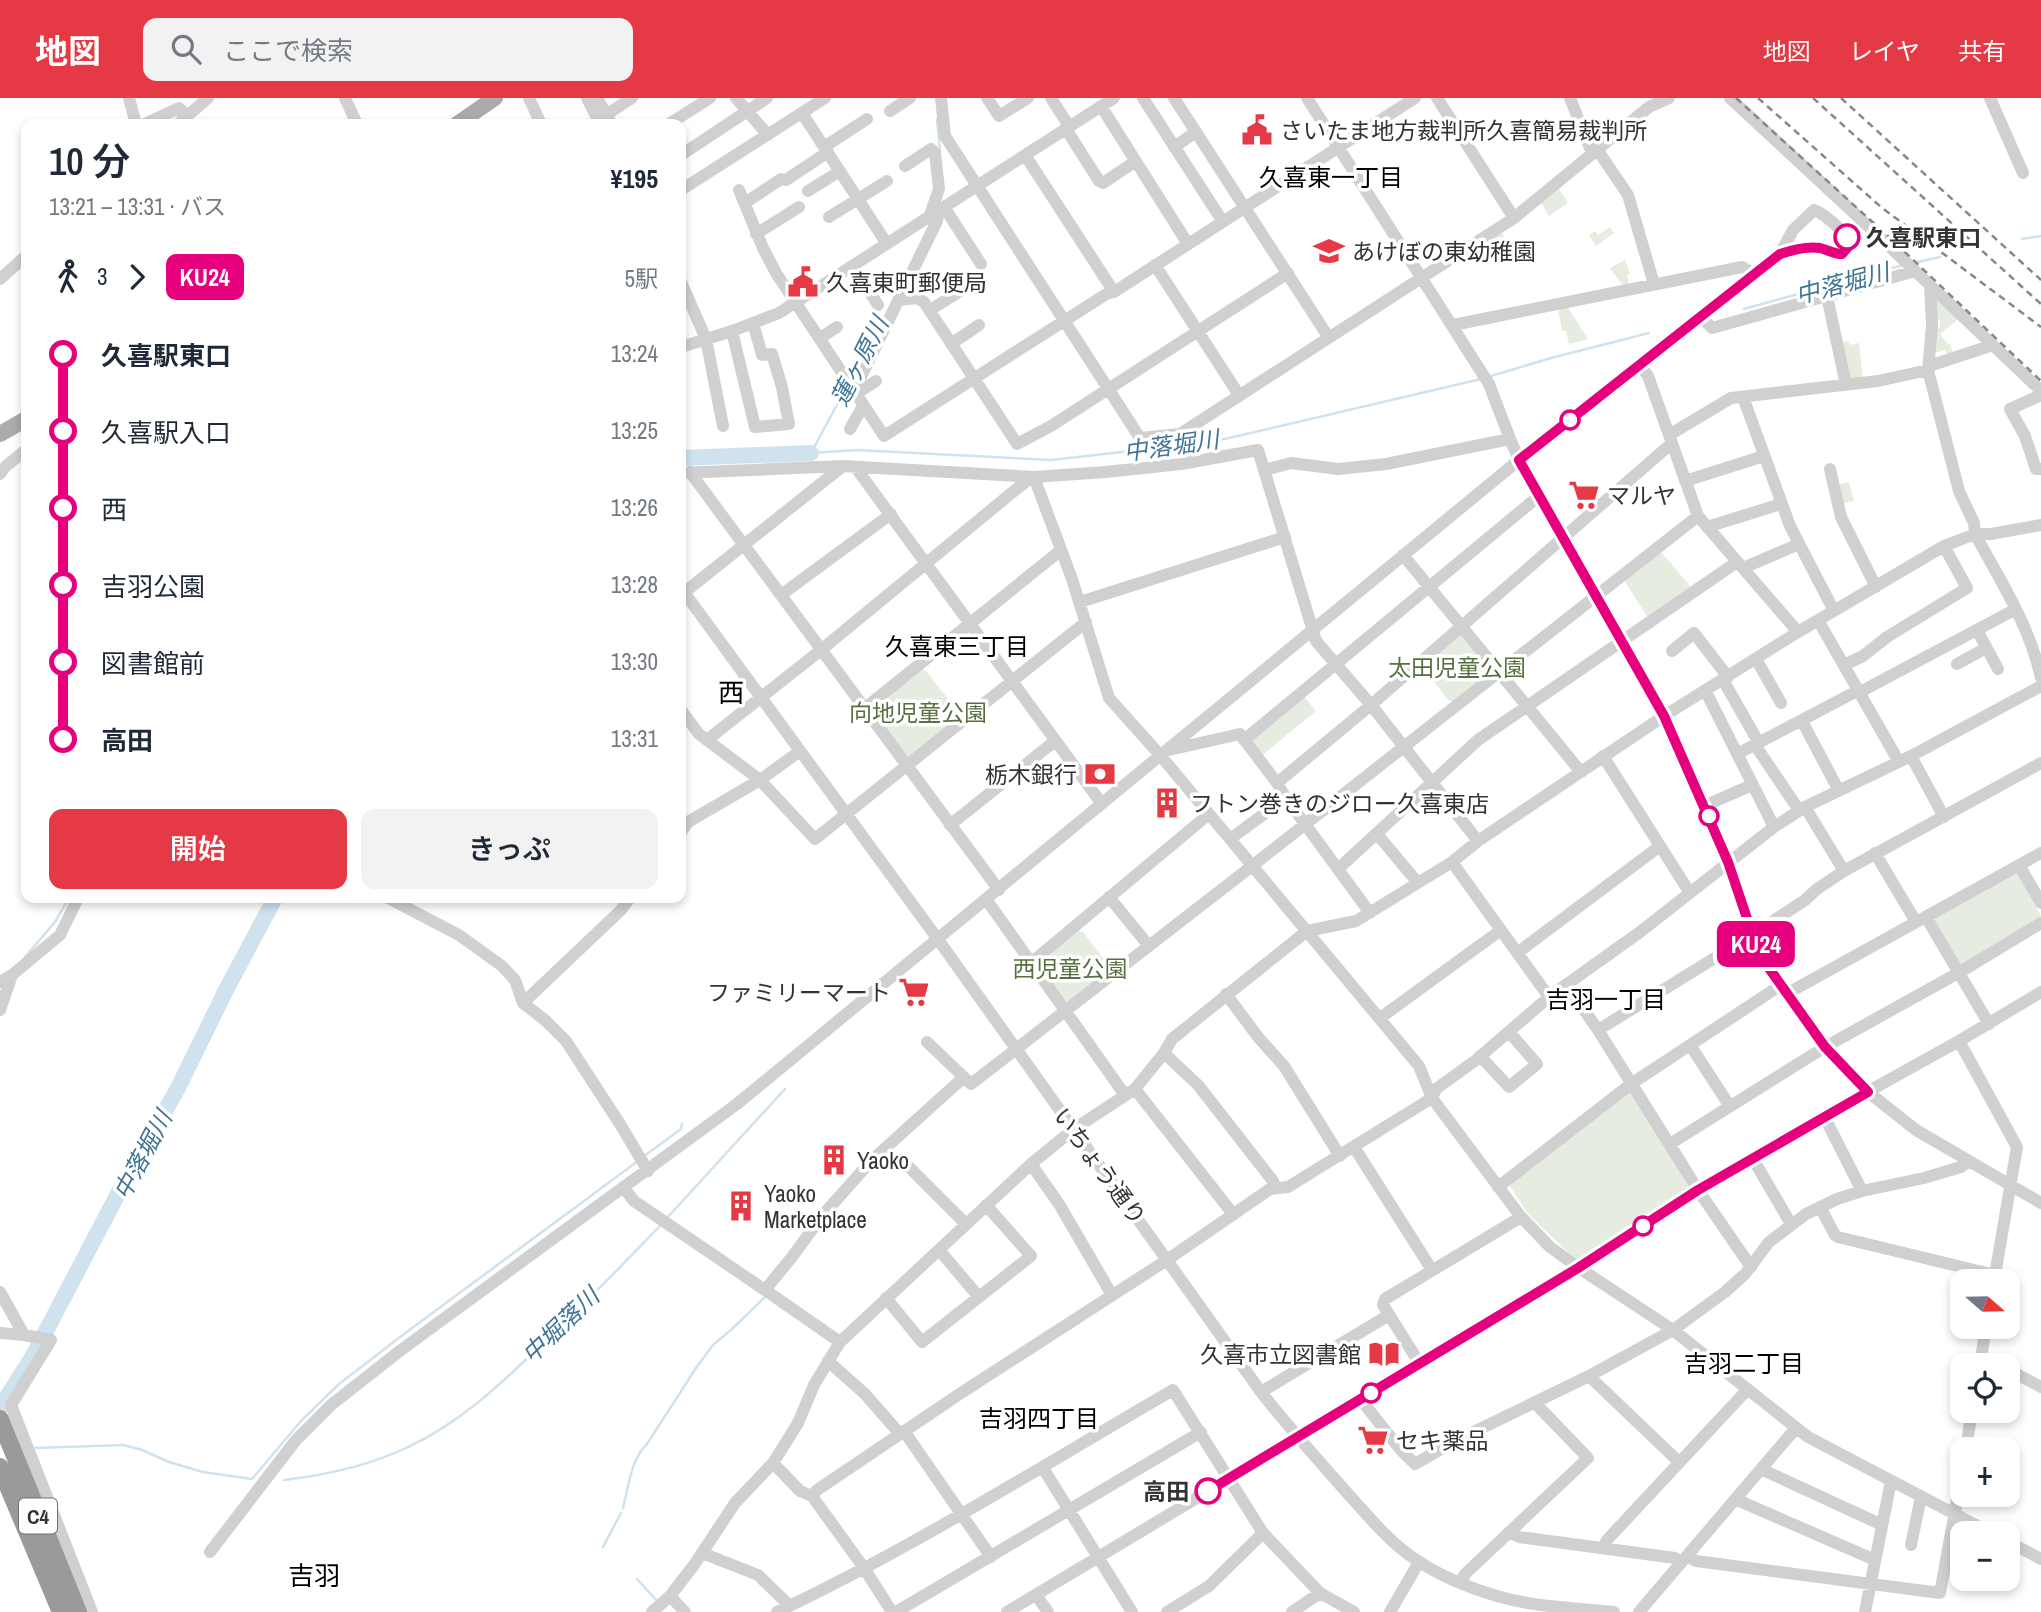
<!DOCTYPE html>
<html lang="ja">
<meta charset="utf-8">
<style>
body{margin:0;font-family:"Archivo Narrow","Noto Sans JP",sans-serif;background:#f2f2f3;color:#1f2937;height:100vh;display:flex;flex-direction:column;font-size:26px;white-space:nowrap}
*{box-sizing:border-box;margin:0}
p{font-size:23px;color:#747a83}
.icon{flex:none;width:38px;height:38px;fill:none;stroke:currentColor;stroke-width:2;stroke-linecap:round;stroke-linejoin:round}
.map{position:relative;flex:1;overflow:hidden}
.panel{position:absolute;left:21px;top:21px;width:665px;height:784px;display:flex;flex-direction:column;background:#fff;border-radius:14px;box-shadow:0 4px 10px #0003}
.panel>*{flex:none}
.badge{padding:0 14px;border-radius:10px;font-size:24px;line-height:46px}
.needle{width:46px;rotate:110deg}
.controls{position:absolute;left:1950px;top:1171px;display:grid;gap:14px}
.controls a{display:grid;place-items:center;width:70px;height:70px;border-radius:14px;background:#fff;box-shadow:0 4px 10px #0003;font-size:35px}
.map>.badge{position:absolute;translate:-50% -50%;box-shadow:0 0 0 4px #fff}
.legs{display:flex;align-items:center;gap:10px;height:77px;padding:0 28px;font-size:23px}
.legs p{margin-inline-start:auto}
.headline{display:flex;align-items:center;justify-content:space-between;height:119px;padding:0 28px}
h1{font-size:38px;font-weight:600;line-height:52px}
.cta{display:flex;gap:14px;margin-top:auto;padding:14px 28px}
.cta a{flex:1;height:80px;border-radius:14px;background:#e63946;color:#fff;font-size:28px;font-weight:600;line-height:80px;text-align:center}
.cta a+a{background:#f2f2f3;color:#1f2937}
ul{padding:0 28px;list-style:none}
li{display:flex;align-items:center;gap:24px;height:77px;font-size:26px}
li i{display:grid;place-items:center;width:10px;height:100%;margin:0 9px;background:currentColor}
li i::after{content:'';width:18px;height:18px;margin:-9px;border:5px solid;border-radius:50%;background:#fff}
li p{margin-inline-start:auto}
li:first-child i{background:linear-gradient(#0000 50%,currentColor 0)}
li:last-child i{background:linear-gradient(currentColor 50%,#0000 0)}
header{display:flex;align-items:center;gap:42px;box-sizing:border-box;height:98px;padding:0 35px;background:#e63946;color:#fff}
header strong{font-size:33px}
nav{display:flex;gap:38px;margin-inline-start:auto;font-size:24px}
.search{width:490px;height:63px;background:#f2f2f3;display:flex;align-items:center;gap:18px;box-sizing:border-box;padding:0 24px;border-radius:14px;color:#747a83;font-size:26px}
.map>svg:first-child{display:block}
</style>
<header>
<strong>地図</strong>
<div class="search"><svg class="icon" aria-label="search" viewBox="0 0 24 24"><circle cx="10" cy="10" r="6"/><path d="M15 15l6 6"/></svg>ここで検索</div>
<nav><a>地図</a><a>レイヤ</a><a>共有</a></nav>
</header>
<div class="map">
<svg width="2041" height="1514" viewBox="0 0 2041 1514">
<rect width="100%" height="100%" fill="#fff"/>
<!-- green -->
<path fill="#e6ecdf" d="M 1557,88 L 1568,105 L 1549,118 L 1540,103 Z
M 1610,129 L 1614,135 L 1596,148 L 1589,137 L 1595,133 L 1598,137 Z
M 1501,133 L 1507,143 L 1491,154 L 1483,144 Z
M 1625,162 L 1630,176 L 1627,178 L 1629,187 L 1623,188 L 1610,170 Z
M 1935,198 L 1958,221 L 1940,236 L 1948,246 L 1950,246 L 1954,258 L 1948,260 L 1945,252 L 1935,255 L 1935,229 L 1940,229 L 1940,222 L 1935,221 Z
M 1567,208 L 1588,241 L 1569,246 L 1566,233 L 1562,233 L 1558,210 Z
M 1849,243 L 1850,247 L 1859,245 L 1863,282 L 1848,284 L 1839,245 Z
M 1849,384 L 1854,403 L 1841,406 L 1836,387 Z
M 1659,453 L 1662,455 L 1690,488 L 1688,492 L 1651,519 L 1647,518 L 1625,484 L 1625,480 Z
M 1461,535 L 1491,570 L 1490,573 L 1453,603 L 1448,602 L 1424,570 L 1423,566 Z
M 919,571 L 925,572 L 960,616 L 958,620 L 910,659 L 906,658 L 873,612 Z
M 1303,597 L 1316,613 L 1260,659 L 1249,643 Z
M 2017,773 L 2041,818 L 1961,868 L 1932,820 Z
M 1078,833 L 1083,834 L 1109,868 L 1109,871 L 1066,906 L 1038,868 L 1040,865 Z
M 1631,993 L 1690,1091 L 1577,1163 L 1528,1116 L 1509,1087 Z"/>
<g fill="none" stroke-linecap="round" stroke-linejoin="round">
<!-- stream -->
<path stroke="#cfe2ee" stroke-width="2.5" d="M 937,21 L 940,53
M 2022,141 L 2041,138
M 1913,165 L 1940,159
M 1744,211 L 1903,167
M 1491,278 L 1551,260 L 1649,235
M 851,282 L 865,257
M 811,355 L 856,352 L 1051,362 L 1211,344 L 1242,337 L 1481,281
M 811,355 L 846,290
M 25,859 L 55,824 L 69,800
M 643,1059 L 681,1031 L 682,1026
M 667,1120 L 785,991
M 34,1350 L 123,1347 L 142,1352 L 169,1364 L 203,1374 L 252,1381 L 301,1323 L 339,1286 L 404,1236 L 638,1063
M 284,1382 C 326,1377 369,1368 408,1349 C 458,1326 499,1288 539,1249 C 581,1210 620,1169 660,1128
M 623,1410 C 629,1388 630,1363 647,1346 L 696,1270 L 713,1247 L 732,1231 L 766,1198
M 603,1449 L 621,1415
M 637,1481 L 658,1504"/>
<!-- river -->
<path stroke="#cfe2ee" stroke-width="16" d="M 681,360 L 811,355
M 0,1310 L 34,1256 L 121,1090 L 178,990 L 226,892 L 275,800"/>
<!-- minor -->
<path stroke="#d0d0d0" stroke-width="12" d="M 129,0 L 136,26
M 345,0 L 357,26
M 529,0 L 541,26
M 587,0 L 600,26
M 597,0 L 612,26
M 736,0 L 768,37
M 941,0 L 945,38 L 1140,340 L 1180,336 L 1514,120 L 1649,9 L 1669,0
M 987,0 L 999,18 L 1028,0
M 1051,0 L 1069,28
M 1143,0 L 1223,124
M 1174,0 L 1329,240
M 1307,0 L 1489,286 L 1510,341 L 1524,373 L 1664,618 L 1728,764 L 1759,856 L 1825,949 L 1868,994 L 1916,1032 L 2041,1105
M 1437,0 L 1514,120
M 1570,0 L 1590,50 L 1601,57 L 1628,97 L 1654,186
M 1730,0 L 1868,128 L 2041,293
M 1990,0 L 2023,75
M 1101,8 L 1188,146
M 890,13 L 910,0
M 802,15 L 887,146
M 598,22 L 632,0
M 145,26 L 179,10 L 187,18
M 178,26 L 208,0
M 669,26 L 710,0
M 1066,31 L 1099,83 L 1103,85 L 1136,63
M 824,49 L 867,21
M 1174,49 L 1196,34
M 681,57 L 767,0
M 1025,57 L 1114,194
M 905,68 L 931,51 L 935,55 L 939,91 L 930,117
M 786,82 L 828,54
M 681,92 L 825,0
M 739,92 L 763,150 L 776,175 L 884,338 L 1108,195 L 1114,194 L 1415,0
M 808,93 L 840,73
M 745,105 L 781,81
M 944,109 L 981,166
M 829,119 L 887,83
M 756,136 L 799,109
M 1155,167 L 1239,297
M 853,168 L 878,207
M 0,181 L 26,158
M 681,184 L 706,241 L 723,328
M 1930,187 L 1932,227 L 1928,272 L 1959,393 L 1974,425 L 1975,436 C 2000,482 2030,528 2041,580
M 1827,198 L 1846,287
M 899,202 L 917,200 L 924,204 L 1017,346 L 1051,328 L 1288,175
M 930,212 L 967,189
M 1701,219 L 1712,230 L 1915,173
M 1453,227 L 1742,169 L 1754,176
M 732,233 L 755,329 L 789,326 L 782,289 L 772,256 L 762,257 L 753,225
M 820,240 L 837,229
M 951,246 L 979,227
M 681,249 L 732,233 L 779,215 L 1114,0
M 1640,267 L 1648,278 L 1698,418 L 1798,534
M 1929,268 L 1993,247
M 854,293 L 937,123 L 939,112
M 856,296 L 876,283
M 2041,297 L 2010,311 L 2025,338 L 2036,371 L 2041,371
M 1743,299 L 1790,428 L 1834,513
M 850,331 L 863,308
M 1669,337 L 1731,300 L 1878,283 L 1928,272
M 856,370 L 1102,706
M 1830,371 L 1841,419 L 1876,489
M 1264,372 L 1291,365 L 1338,371 L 1386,366 L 1510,341
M 690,374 L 999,792
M 681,375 L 843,368 L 1034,379 L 1106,374 L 1181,366 L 1258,352 L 1316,543 L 1371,607 L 1478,743
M 0,376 L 6,368 L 26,352
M 1034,379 L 1072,481 L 1109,600 L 1160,657 L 1419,968 L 1432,1000 L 1521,1119 L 1550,1149 L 1579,1170 L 1673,1232 L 1808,1339 L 1991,1435
M 1685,383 L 1764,358
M 1707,429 L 1781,406
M 1403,457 L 1581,674
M 1743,470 L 1799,446
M 681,490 L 937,840 L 1261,1294 C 1289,1330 1319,1363 1349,1397 C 1370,1420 1391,1446 1418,1463 C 1442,1479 1470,1490 1497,1498 C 1534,1509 1575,1510 1614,1514
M 681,497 L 843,368
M 781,497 L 891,416
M 1080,504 L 1285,439
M 1818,522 L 1899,664
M 1977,532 L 1998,571
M 1672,553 L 1694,535 L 1728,579
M 1756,561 L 1781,605
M 1957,566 L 1986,550
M 1844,567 L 1863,558 L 1887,539 L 1967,490 L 1944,448
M 1723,582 L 1759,645
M 1705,592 L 1774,729
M 1860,594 L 2016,511
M 864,611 L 1061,452
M 681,612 L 699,636 L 760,682 L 815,741 L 1086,524
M 1802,623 L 1838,691
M 707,642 L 821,552 L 1031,379
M 1244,642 L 1539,398
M 1755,647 L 1799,712
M 1169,652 L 1240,636 L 1277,685 L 1286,700 L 1370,815
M 1737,656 L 1859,592
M 1603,658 L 1690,795
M 1911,658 L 1944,719
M 1277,685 L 1371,607 L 1672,345
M 1704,708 L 1752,687
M 1805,709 L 1844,773
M 950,727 L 1055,643
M 681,734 L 688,724 L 760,682 L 800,653
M 1377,736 L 1418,785
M 1230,741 L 1286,700
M 1875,755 L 1916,824
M 1452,764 L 1549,899
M 2019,767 L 2041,805
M 1338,771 L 1478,642 L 1737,464
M 1109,799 L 1149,848
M 388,800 L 459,837 L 502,868 L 515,882 L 523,905 L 546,923 L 566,943 L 620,1026 L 648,1073
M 986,801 L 1125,997
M 1926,819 L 1989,926
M 1517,855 L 1660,748
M 1032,864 L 1209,716
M 0,884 L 12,877 L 60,837 L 78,800
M 1567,887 L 1598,932 L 1698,1092 L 1751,1169
M 1788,895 L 2041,755
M 1226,896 L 1258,939 L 1284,968 L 1340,1058
M 523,905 L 621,812 L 630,800
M 0,912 L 12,877
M 1380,920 L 1501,832
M 1598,932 L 1752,837 L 1805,802 L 1817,791 L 1844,773 L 2041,665
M 1959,943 L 2017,1049 L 1994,1183
M 927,944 L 971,986 L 1252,768 L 1698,418
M 1690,947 L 1729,1007
M 1164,955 L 1198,987 L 1273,1083 L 1275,1089
M 1480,958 L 1509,989 L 1537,966 L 1509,934
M 1135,991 L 1233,1116
M 1824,1018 L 1862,1093
M 1670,1046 L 1825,949 L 1960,874 L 2041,825
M 1354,1049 L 1432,1172
M 1753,1061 L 1791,1126
M 1031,1066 L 1059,1106 L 1112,1197
M 907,1067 L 966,1126
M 1498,1089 L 1631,986 L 1781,887
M 624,1090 L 634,1103 L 765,1192 L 792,1159 L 822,1118 L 871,1063 L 964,979
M 1820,1109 L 1835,1137 L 1838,1139 L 1995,1177
M 939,1152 L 979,1199
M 765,1192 L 840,1244
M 0,1194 L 24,1237
M 886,1200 L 922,1244 L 1031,1158 L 986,1107
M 0,1235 L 24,1237 L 51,1242 L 11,1307 L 92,1514
M 1982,1258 L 1999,1267
M 828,1263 L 865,1296 L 900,1336
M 1420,1266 L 1383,1207 L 1385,1201 L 1521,1119
M 1980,1267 L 1986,1228
M 2007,1271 L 2041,1289
M 1589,1278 L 1679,1364
M 1261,1294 L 1389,1217
M 1361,1302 L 1400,1351 L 1415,1366 L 1455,1343 L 1589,1278 L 1673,1232 L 1725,1194 L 1745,1176 L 1769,1144 L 1806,1116 L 1837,1101 L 1862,1093 L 1924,1080 L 1961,1069 L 1969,1063
M 904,1333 L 991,1459
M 1966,1351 L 1972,1312
M 773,1365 L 800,1393 L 812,1398 L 864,1470 L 892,1514
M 1043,1370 L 1132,1514
M 1761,1371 L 1882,1427
M 812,1398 L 817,1392 L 961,1295 L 1167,1162 L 1270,1091 L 1288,1089 L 1432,1000 L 1436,991 L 1476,962 L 1549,899 L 1640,834 L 1774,729 L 1805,709 L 1911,658 L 2041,588
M 1735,1401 L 1875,1462
M 1509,1434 L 1519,1439 L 1675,1460 L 1681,1464
M 1263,1435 L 1320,1495 L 1354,1514
M 2007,1443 L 2041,1461
M 1911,1447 L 1921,1399
M 1603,1450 L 1607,1442 L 1747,1292
M 210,1454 L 296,1342 L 331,1307 L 401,1252 L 737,1006 L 1519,362 L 1780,156 C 1792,152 1805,148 1818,150 C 1826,151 1836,160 1844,154 C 1860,143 1824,115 1814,112 L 1793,132 L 1780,156
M 702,1455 L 758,1477 L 790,1508
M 1687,1458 L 1696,1463 L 1940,1495 L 1962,1375
M 1460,1485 L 1465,1476 L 1588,1360 L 1535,1305
M 1036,1497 L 1048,1514
M 670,1498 L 685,1514
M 652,1514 L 670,1498 L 694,1467 L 735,1405 L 773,1365 L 798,1325 L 814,1287 L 840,1244 L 1031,1066 L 1074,1031 L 1135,991 L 1164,955 L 1172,941 L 1307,833 L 1356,823 L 1452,764 L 1478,743 L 1664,618 L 1798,534 L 1944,448 L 1975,436 L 1991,436 L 2041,427
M 777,1514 C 914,1449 1042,1368 1173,1292 L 1263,1435 L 1209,1488 L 1167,1514
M 896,1514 L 1201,1334
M 1007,1514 L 1579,1170 L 1698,1092 L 1824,1018 L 1959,943 L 2041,894
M 1292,1514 L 1320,1495
M 1390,1514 L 1419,1464
M 1639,1514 L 1796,1330
M 1865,1514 L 1891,1383"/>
<!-- major -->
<path stroke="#ababab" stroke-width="16" d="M 457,26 L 495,0
M 0,336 L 26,321"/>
<!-- highway -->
<path stroke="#9a9a9a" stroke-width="18" d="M 0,1321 L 78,1514
M 0,1369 L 61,1514"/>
<!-- rail -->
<path stroke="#888" stroke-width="2.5" stroke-dasharray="7 5" stroke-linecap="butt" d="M 1736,0 L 1889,139 L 2041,283
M 1758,0 L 1881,109 L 2041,229
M 1813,0 L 2041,206
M 1841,0 L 2041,182"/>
</g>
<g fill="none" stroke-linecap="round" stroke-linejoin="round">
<!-- line-1 casing -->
<g stroke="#fff" stroke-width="16">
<path id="line-1" d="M 1208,1393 L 1578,1170 L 1698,1092 L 1868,994 L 1825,949 L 1759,856 L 1728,764 L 1664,618 L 1519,362 L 1780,156 C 1792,152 1806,148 1820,150 C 1828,152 1834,156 1842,156 L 1848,149 L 1847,139"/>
</g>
<!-- line-1 -->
<use href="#line-1" stroke="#e6007e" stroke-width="10"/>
</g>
<!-- icons -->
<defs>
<g id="civic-bare" transform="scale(2.415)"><path d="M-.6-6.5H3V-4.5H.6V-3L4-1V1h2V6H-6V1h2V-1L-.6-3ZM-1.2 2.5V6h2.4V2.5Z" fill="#e63946" stroke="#fff" stroke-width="2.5" paint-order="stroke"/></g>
<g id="school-bare" transform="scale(2.415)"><path d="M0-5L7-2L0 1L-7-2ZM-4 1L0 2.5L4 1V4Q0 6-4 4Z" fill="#e63946" stroke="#fff" stroke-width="2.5" paint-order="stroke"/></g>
<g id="supermarket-bare" transform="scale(2.415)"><path d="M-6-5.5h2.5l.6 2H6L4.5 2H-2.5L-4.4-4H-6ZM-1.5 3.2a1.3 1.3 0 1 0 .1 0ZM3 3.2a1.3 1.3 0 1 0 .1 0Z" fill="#e63946" stroke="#fff" stroke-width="2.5" paint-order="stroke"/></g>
<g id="bank-bare" transform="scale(2.415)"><path d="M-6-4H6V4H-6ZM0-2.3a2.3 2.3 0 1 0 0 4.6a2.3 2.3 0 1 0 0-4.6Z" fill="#e63946" stroke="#fff" stroke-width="2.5" paint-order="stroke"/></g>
<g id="building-bare" transform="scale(2.415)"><path d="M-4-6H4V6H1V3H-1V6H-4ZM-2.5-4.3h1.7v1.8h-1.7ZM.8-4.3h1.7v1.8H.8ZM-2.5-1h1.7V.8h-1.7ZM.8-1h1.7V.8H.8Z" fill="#e63946" stroke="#fff" stroke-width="2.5" paint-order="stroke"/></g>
<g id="library-bare" transform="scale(2.415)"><path d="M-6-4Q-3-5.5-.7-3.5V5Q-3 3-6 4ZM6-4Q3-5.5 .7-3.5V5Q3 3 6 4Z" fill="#e63946" stroke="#fff" stroke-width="2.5" paint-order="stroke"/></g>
</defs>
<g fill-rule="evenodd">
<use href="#civic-bare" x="1257" y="32"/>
<use href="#school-bare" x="1329" y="153"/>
<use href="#civic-bare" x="803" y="184"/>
<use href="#supermarket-bare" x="1584" y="397"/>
<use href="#bank-bare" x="1100" y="676"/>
<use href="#building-bare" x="1167" y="705"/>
<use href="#supermarket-bare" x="914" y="894"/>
<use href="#building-bare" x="834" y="1062"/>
<use href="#building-bare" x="741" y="1108"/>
<use href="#library-bare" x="1384" y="1256"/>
<use href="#supermarket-bare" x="1373" y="1342"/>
</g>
<!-- markers -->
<g fill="#fff" stroke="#e6007e" stroke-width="3.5">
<circle cx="1847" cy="139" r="12"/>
<circle cx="1570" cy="322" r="9"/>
<circle cx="1709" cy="718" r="9"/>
<circle cx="1643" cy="1128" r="9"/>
<circle cx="1371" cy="1295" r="9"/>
<circle cx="1208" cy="1393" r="12"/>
</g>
<g text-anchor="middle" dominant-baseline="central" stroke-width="7" stroke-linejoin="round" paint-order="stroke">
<!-- shield labels -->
<rect fill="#fff" stroke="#707070" stroke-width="2" x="19" y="1400.5" width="38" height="35" rx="5"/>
<g font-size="21" font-weight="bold" fill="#333">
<text x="38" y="1418">C4</text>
</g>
<!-- poi labels -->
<g font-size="23" fill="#333" stroke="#fff" text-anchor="start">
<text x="1280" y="32">さいたま地方裁判所久喜簡易裁判所</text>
<text x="1352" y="153">あけぼの東幼稚園</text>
<text x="826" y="184">久喜東町郵便局</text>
<text x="1607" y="397">マルヤ</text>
<text x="1077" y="676" text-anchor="end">栃木銀行</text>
<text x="1190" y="705">フトン巻きのジロー久喜東店</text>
<text x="891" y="894" text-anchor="end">ファミリーマート</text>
<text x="857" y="1062">Yaoko</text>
<text x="764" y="1095">Yaoko<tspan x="764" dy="26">Marketplace</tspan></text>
<text x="1361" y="1256" text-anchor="end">久喜市立図書館</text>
<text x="1396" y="1342">セキ薬品</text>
</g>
<!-- stop labels -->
<g font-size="23" font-weight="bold" fill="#333" stroke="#fff" text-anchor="start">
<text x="1866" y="139">久喜駅東口</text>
<text x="1189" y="1393" text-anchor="end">高田</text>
</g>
<!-- park labels -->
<g font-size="23" fill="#56703f" stroke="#fff">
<text x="1457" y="569">太田児童公園</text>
<text x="918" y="614">向地児童公園</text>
<text x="1070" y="870">西児童公園</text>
</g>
<!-- street labels -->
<g font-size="23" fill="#333" stroke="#fff">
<text transform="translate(1100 1068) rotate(54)">いちょう通り</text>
</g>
<!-- neighbourhood labels -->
<g font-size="24" fill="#000" stroke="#fff">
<text x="1331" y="79">久喜東一丁目</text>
<text x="957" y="548">久喜東三丁目</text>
<text x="1606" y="901">吉羽一丁目</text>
<text x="1744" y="1265">吉羽二丁目</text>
<text x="1039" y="1320">吉羽四丁目</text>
</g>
<!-- water labels -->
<g font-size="24" font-style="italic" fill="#3f7597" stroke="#fff">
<text transform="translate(1842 185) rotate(-15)">中落堀川</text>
<text transform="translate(859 263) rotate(-63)">蓮ヶ原川</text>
<text transform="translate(1171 347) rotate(-8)">中落堀川</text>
<text transform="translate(142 1057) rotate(-62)">中落堀川</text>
<text transform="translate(560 1227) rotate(-44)">中堀落川</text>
</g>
<!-- quarter labels -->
<g font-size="26" fill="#000" stroke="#fff">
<text x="731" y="594">西</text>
<text x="314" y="1477">吉羽</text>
</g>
</g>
</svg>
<div class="controls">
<a><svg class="needle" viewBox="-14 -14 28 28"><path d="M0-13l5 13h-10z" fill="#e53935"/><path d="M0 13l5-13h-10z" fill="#747a83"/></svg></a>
<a><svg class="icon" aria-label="locate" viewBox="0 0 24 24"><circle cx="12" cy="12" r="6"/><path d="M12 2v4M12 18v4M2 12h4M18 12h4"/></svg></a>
<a>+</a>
<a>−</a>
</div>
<b class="badge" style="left:1756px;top:846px;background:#e6007e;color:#fff">KU24</b>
<section class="panel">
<div class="headline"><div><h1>10 分</h1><p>13:21 – 13:31 · バス</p></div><b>¥195</b></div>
<div class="legs"><svg class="icon" aria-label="walk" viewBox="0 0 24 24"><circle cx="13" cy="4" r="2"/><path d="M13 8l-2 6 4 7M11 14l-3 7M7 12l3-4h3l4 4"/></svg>3<svg class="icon" aria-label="forward" viewBox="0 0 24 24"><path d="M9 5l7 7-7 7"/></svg><b class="badge" style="background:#e6007e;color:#fff">KU24</b><p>5駅</p></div>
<ul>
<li><i style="color:#e6007e"></i><b>久喜駅東口</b><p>13:24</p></li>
<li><i style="color:#e6007e"></i><span>久喜駅入口</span><p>13:25</p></li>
<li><i style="color:#e6007e"></i><span>西</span><p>13:26</p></li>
<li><i style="color:#e6007e"></i><span>吉羽公園</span><p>13:28</p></li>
<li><i style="color:#e6007e"></i><span>図書館前</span><p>13:30</p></li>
<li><i style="color:#e6007e"></i><b>高田</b><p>13:31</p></li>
</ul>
<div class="cta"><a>開始</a><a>きっぷ</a></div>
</section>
</div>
